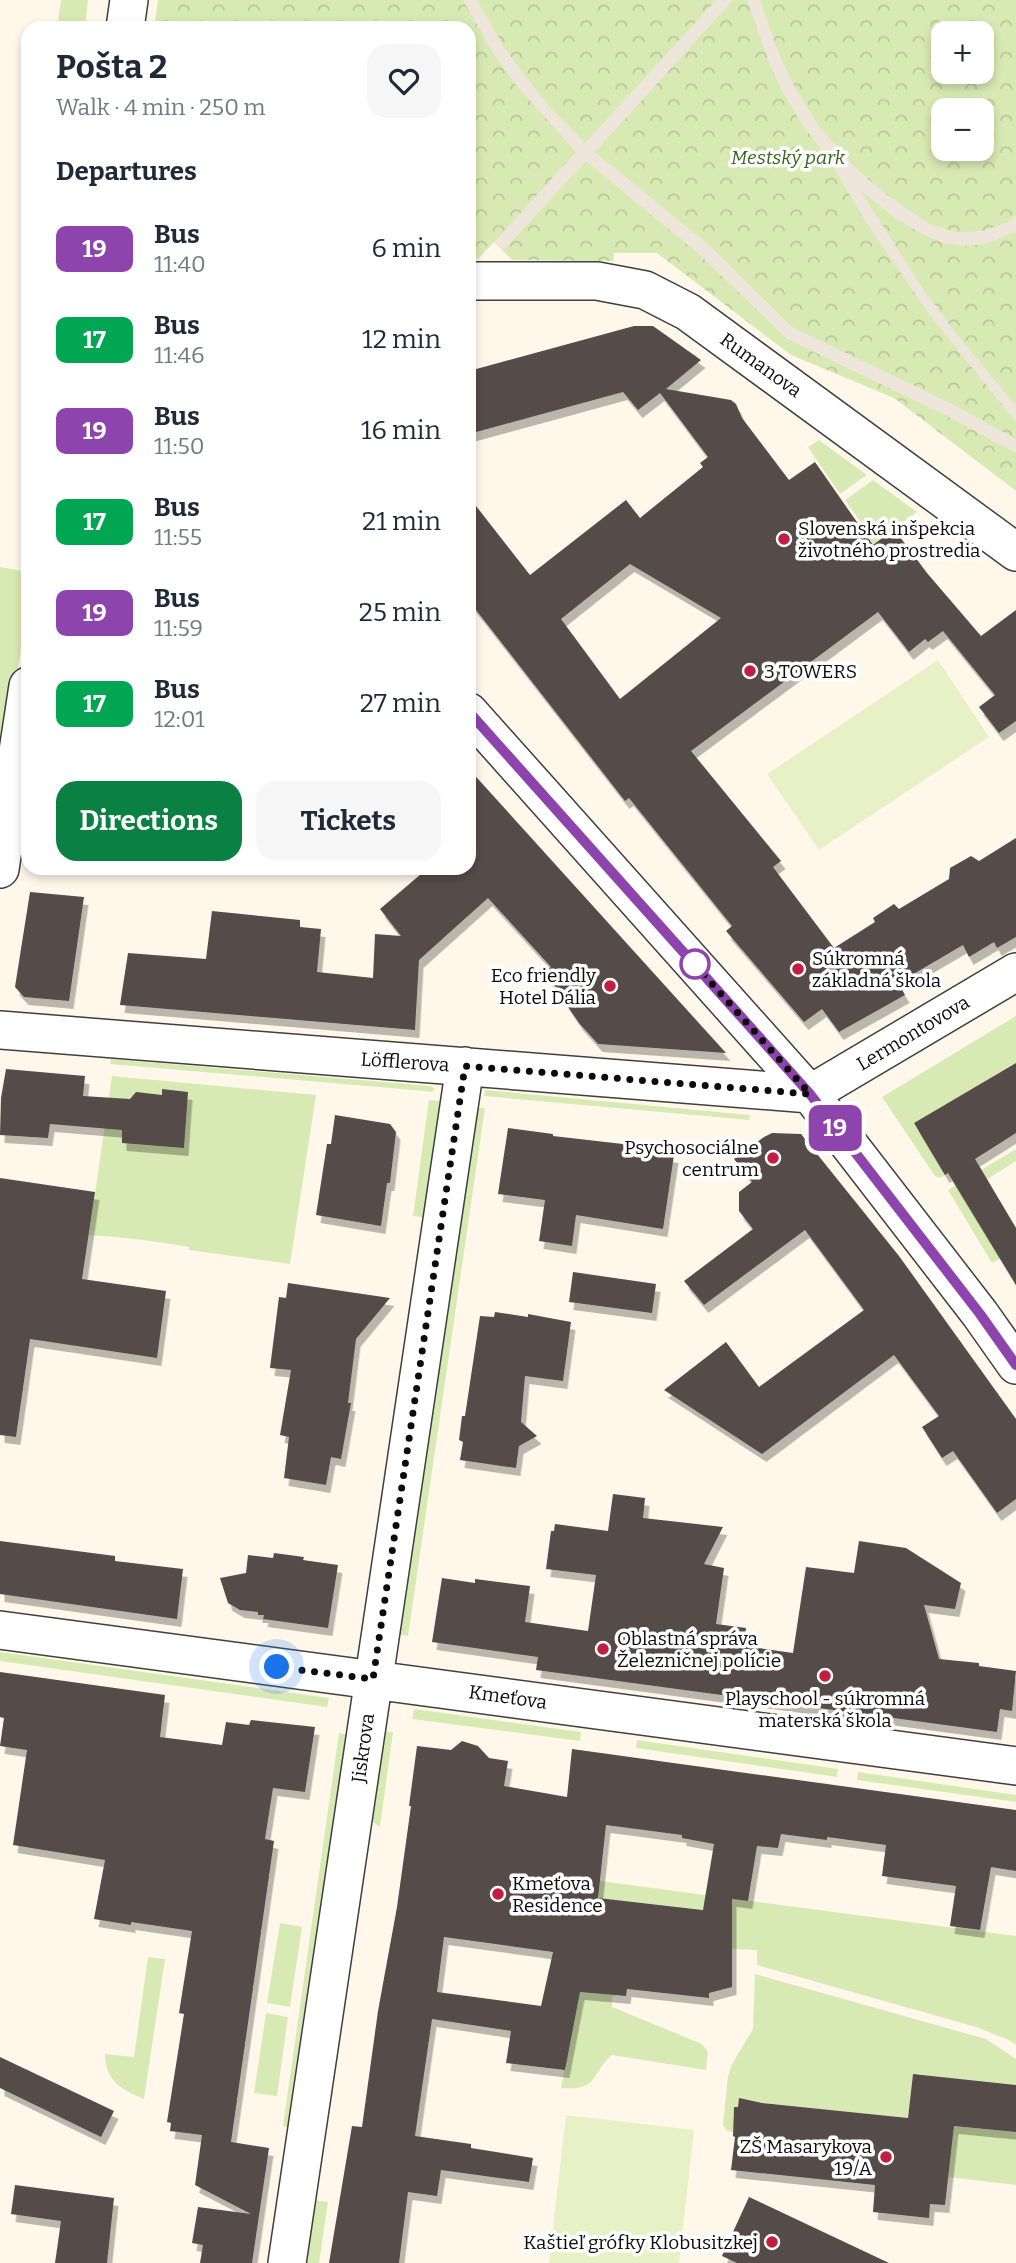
<!DOCTYPE html>
<meta charset="utf-8">
<style>
body{margin:0;font-family:Bitter,serif;background:#f6f6f7;color:#1f2937;height:100vh;display:flex;flex-direction:column;font-size:26px;white-space:nowrap}
*{box-sizing:border-box;margin:0}
p{font-size:23px;color:#747a83}
.icon{flex:none;width:38px;height:38px;fill:none;stroke:currentColor;stroke-width:2;stroke-linecap:round;stroke-linejoin:round}
.map{position:relative;flex:1;overflow:hidden}
.drawer{position:absolute;left:21px;top:21px;width:455px;height:854px;display:flex;flex-direction:column;background:#fff;border-radius:21px;box-shadow:0 4px 10px #0003}
.drawer>*{flex:none}
.badge{padding:0 14px;border-radius:10px;font-size:24px;line-height:46px}
.fabs{position:absolute;left:931px;top:21px;display:grid;gap:14px}
.fabs a{display:grid;place-items:center;width:63px;height:63px;border-radius:14px;background:#fff;box-shadow:0 4px 10px #0003;font-size:35px}
.you{position:absolute;width:35px;height:35px;margin:-18px;border:5px solid #fff;border-radius:50%;background:#1a73e8;box-shadow:0 0 0 10px #1a73e833}
.map>.badge{position:absolute;translate:-50% -50%;box-shadow:0 0 0 4px #fff}
h2{padding:0 35px;font-size:26px;line-height:63px}
.round{display:grid;place-items:center;flex:none;width:74px;height:74px;border-radius:21px;background:#f6f6f7}
.headline{display:flex;align-items:center;justify-content:space-between;height:119px;padding:0 35px}
h1{font-size:33px;font-weight:700;line-height:52px}
.action{display:flex;gap:14px;margin-top:auto;padding:14px 35px}
.action a{flex:1;height:80px;border-radius:21px;background:#0b8043;color:#fff;font-size:28px;font-weight:700;line-height:80px;text-align:center}
.action a+a{background:#f6f6f7;color:#1f2937}
ul{padding:0;list-style:none}
li{display:flex;align-items:center;gap:21px;height:91px;padding:0 35px}
li div{flex:1}
li b{display:block;font-size:26px}
li em{font-style:normal}
li .badge{min-width:77px;font-weight:700;text-align:center}
.map>svg:first-child{display:block}
</style>
<div class="map">
<svg width="1016" height="2263" viewBox="0 0 1016 2263">
<defs>
<pattern id="park-crowns" width="20" height="18" patternUnits="userSpaceOnUse" patternTransform="scale(1.75)"><rect width="20" height="18" fill="#d8eab3"/><path d="M2 6a3 3 0 1 1 6 0M12 15a3 3 0 1 1 6 0" fill="none" stroke="#b8c899"/></pattern>
<filter id="shadow"><feDropShadow dx="4.5" dy="8" stdDeviation="0" flood-color="#0004"/></filter>
</defs>
<rect width="100%" height="100%" fill="#fff8ea"/>
<!-- grass -->
<path fill="#d8eab3" d="M 61,0 L 88,0 L 85,28 L 57,28 Z
M 819,440 L 867,475 L 840,494 L 808,447 Z
M 873,480 L 917,512 L 749,636 L 756,619 L 871,537 L 845,500 Z
M 0,567 L 28,572 L 28,600 L 0,788 Z
M 1016,1016 L 1016,1063 L 914,1123 L 945,1175 L 940,1178 L 935,1176 L 882,1097 Z
M 111,1059 L 431,1086 L 435,1089 L 432,1092 L 425,1091 L 110,1064 Z
M 112,1076 L 316,1095 L 290,1264 L 189,1250 L 189,1247 C 156,1241 123,1237 89,1235 Z
M 485,1090 L 750,1115 L 749,1120 L 484,1096 Z
M 429,1100 L 441,1101 L 426,1218 L 413,1216 Z
M 474,1107 L 485,1108 L 408,1636 L 397,1634 Z
M 1016,1149 L 1016,1161 L 962,1195 L 1001,1258 L 992,1263 L 948,1190 Z
M 0,1652 L 329,1698 L 327,1707 L 0,1661 Z
M 414,1709 L 581,1732 L 580,1741 L 412,1719 Z
M 384,1731 L 393,1732 L 380,1827 L 374,1823 L 371,1818 Z
M 339,1733 L 349,1735 L 293,2128 L 283,2126 Z
M 637,1740 L 838,1769 L 837,1777 L 636,1748 Z
M 858,1772 L 1016,1795 L 1016,1802 L 857,1780 Z
M 600,1881 L 1016,1936 L 1016,2045 L 1009,2040 L 976,2027 L 757,1965 L 757,1950 L 732,1949 L 732,1924 L 717,1911 L 624,1901 L 616,1995 L 612,1997 L 612,2007 L 702,2044 L 708,2052 L 706,2070 L 612,2055 C 590,2074 600,2091 561,2088 Z
M 280,1923 L 302,1927 L 290,2007 L 267,2003 Z
M 148,1957 L 165,1959 L 144,2099 C 122,2090 105,2081 105,2054 L 134,2057 Z
M 755,1974 L 986,2039 L 1016,2059 L 1016,2085 L 913,2074 L 908,2118 L 742,2101 L 740,2098 L 738,2107 L 734,2107 L 733,2119 L 737,2120 L 735,2134 L 733,2134 L 733,2132 L 727,2131 L 723,2125 L 728,2076 L 732,2064 L 753,2029 Z
M 266,2013 L 288,2017 L 277,2096 L 254,2093 Z
M 954,2126 L 1016,2132 L 1016,2185 L 948,2177 Z
M 314,2200 L 328,2202 L 319,2263 L 305,2263 Z"/>
<!-- park -->
<path fill="url(#park-crowns)" fill-rule="evenodd" d="M 158,0 L 1016,0 L 1016,491 L 894,398 L 791,355 L 657,253 L 614,253 L 614,261 L 512,260 L 494,242 L 478,259 L 469,259 L 469,28 L 154,28 ZM 943,33 L 982,33 L 982,72 L 943,72 ZM 943,110 L 982,110 L 982,149 L 943,149 Z"/>
<!-- pitch -->
<path fill="#e8f1c5" d="M 938,660 L 989,737 L 819,850 L 767,774 Z
M 566,2115 L 694,2130 L 679,2263 L 549,2263 Z"/>
<!-- plaza -->
<path fill="#eee6da" d="M 463,0 L 477,0 L 504,47 L 526,77 L 549,106 L 585,143 L 716,0 L 733,0 L 595,152 L 710,246 L 792,327 L 954,405 L 1016,439 L 1016,453 L 949,417 L 787,339 L 700,255 L 586,161 L 503,251 L 494,242 L 576,152 L 516,85 L 493,53 Z
M 747,0 L 760,0 L 778,52 L 795,88 L 821,129 L 860,172 L 887,195 L 931,225 L 956,232 L 983,231 L 1008,222 L 1016,215 L 1016,231 L 997,240 L 984,244 L 964,246 L 943,243 L 924,235 L 895,218 L 860,190 L 923,289 L 955,332 L 1016,406 L 1016,422 L 928,313 L 864,219 L 828,158 L 804,127 L 783,93 L 770,65 Z"/>
<!-- building -->
<path fill="#554b48" fill-rule="evenodd" filter="url(#shadow)" d="M 634,326 L 653,326 L 701,360 L 666,389 L 731,400 L 736,404 L 742,418 L 789,480 L 815,462 L 873,545 L 894,529 L 927,573 L 981,636 L 1016,610 L 1016,721 L 999,733 L 979,707 L 995,695 L 943,631 L 928,642 L 925,639 L 909,652 L 878,612 L 691,751 L 781,861 L 773,867 L 834,948 L 875,922 L 873,918 L 894,904 L 899,909 L 949,879 L 950,868 L 971,856 L 979,861 L 1016,838 L 1016,937 L 997,948 L 994,942 L 969,957 L 963,945 L 898,983 L 905,995 L 839,1032 L 822,1009 L 804,1022 L 726,931 L 732,926 L 629,798 L 625,801 L 469,601 L 469,497 L 530,575 L 626,500 L 640,518 L 703,467 L 700,463 L 708,457 L 660,393 L 638,410 L 623,392 L 469,434 L 469,371 ZM 630,564 L 721,618 L 620,699 L 561,619 Z
M 469,769 L 726,1053 L 598,1044 L 579,1023 L 564,1001 L 567,999 L 544,973 L 551,967 L 488,898 L 419,960 L 415,1030 L 120,1005 L 128,953 L 206,959 L 212,911 L 300,920 L 300,927 L 321,929 L 317,972 L 373,978 L 375,934 L 401,936 L 380,909 L 428,868 L 469,868 Z
M 30,892 L 84,897 L 69,1001 L 24,997 L 15,987 Z
M 1016,1063 L 1016,1133 L 975,1159 L 1016,1228 L 1016,1285 L 948,1173 L 945,1175 L 914,1123 Z
M 6,1069 L 85,1076 L 83,1096 L 130,1099 L 136,1092 L 162,1095 L 162,1089 L 188,1092 L 184,1148 L 122,1143 L 122,1130 L 50,1124 L 48,1138 L 0,1135 L 1,1098 Z
M 335,1115 L 390,1124 L 396,1132 L 390,1183 L 387,1183 L 381,1226 L 316,1215 L 327,1144 L 331,1144 Z
M 508,1128 L 553,1134 L 553,1136 L 649,1147 L 648,1152 L 674,1155 L 663,1229 L 576,1215 L 572,1246 L 539,1241 L 545,1200 L 498,1194 Z
M 772,1133 L 801,1134 L 899,1256 L 1016,1419 L 1016,1499 L 997,1513 L 953,1451 L 942,1458 L 922,1427 L 939,1416 L 894,1355 L 762,1454 L 664,1390 L 726,1342 L 759,1387 L 864,1310 L 805,1230 L 704,1305 L 684,1281 L 753,1229 L 739,1211 L 739,1192 L 752,1182 L 734,1159 L 764,1137 Z
M 0,1178 L 95,1192 L 82,1279 L 166,1291 L 157,1358 L 30,1339 L 16,1437 L 0,1435 Z
M 573,1272 L 656,1284 L 652,1313 L 569,1302 Z
M 288,1283 L 390,1298 L 356,1339 L 348,1403 L 351,1403 L 341,1459 L 331,1457 L 326,1485 L 284,1478 L 289,1437 L 280,1435 L 291,1370 L 270,1368 L 279,1297 L 286,1298 Z
M 495,1312 L 528,1317 L 528,1314 L 571,1322 L 563,1381 L 525,1376 L 521,1422 L 537,1436 L 519,1446 L 516,1468 L 460,1460 L 463,1442 L 459,1440 L 462,1416 L 465,1416 L 480,1316 L 494,1317 Z
M 613,1494 L 645,1498 L 643,1518 L 723,1527 L 704,1564 L 724,1568 L 716,1624 L 746,1628 L 744,1646 L 793,1653 L 806,1567 L 854,1573 L 859,1541 L 906,1548 L 961,1583 L 955,1609 L 924,1605 L 939,1659 L 979,1663 L 979,1666 L 1016,1671 L 1012,1711 L 1000,1709 L 997,1732 L 536,1670 L 538,1657 L 432,1642 L 442,1578 L 475,1583 L 475,1579 L 530,1586 L 525,1622 L 588,1631 L 596,1575 L 546,1569 L 551,1531 L 554,1531 L 555,1524 L 608,1531 Z
M 0,1541 L 115,1556 L 115,1561 L 183,1569 L 177,1619 L 0,1594 Z
M 274,1553 L 304,1557 L 303,1560 L 338,1565 L 328,1628 L 263,1619 L 264,1615 L 258,1615 L 258,1612 L 240,1610 L 228,1603 L 220,1578 L 246,1573 L 248,1555 L 273,1558 Z
M 0,1672 L 165,1695 L 160,1737 L 222,1745 L 226,1722 L 249,1725 L 251,1720 L 315,1727 L 305,1792 L 273,1788 L 265,1839 L 274,1841 L 231,2142 L 269,2148 L 252,2263 L 200,2263 L 203,2245 L 192,2243 L 198,2207 L 251,2214 L 195,2185 L 202,2135 L 170,2131 L 171,2123 L 167,2122 L 184,2014 L 179,2013 L 192,1931 L 131,1922 L 131,1925 L 94,1919 L 105,1860 L 13,1845 L 27,1750 L 0,1746 L 4,1718 L 0,1717 Z
M 462,1741 L 478,1746 L 489,1758 L 508,1761 L 504,1786 L 567,1797 L 572,1749 L 1016,1810 L 1016,1871 L 991,1867 L 980,1930 L 950,1926 L 956,1886 L 882,1876 L 886,1845 L 827,1837 L 827,1840 L 781,1834 L 778,1848 L 757,1846 L 748,1901 L 732,1899 L 732,1987 L 709,1993 L 709,1998 L 627,1989 L 626,1996 L 580,1992 L 565,2070 L 506,2063 L 511,2031 L 432,2019 L 415,2136 L 471,2144 L 471,2148 L 533,2158 L 529,2182 L 441,2170 L 437,2196 L 408,2192 L 399,2263 L 329,2263 L 352,2126 L 362,2127 L 378,2011 L 397,1907 L 411,1806 L 409,1806 L 417,1746 L 451,1750 ZM 606,1825 L 682,1835 L 682,1838 L 714,1844 L 703,1910 L 598,1898 ZM 444,1937 L 553,1952 L 541,2006 L 437,1992 Z
M 0,2057 L 114,2111 L 101,2137 L 0,2088 Z
M 913,2074 L 1016,2085 L 1016,2132 L 954,2126 L 945,2205 L 930,2204 L 929,2218 L 873,2212 L 875,2185 L 731,2170 L 735,2137 L 733,2136 L 734,2107 L 738,2107 L 739,2098 L 762,2103 L 908,2118 Z
M 15,2185 L 114,2198 L 107,2263 L 55,2263 L 61,2221 L 11,2214 Z
M 749,2197 L 889,2263 L 737,2263 L 722,2256 Z"/>
<g fill="none" stroke-linecap="round" stroke-linejoin="round">
<!-- street casing -->
<g stroke="#3f3f3f" stroke-width="40">
<path id="street" d="M 125,28 L 129,0
M 469,281 L 597,281 L 645,290 L 688,312 L 1016,552
M 469,712 L 810,1094 L 980,1314 L 1016,1365
M 0,869 L 28,686
M 0,1030 L 810,1094 L 1016,972
M 0,1630 L 1016,1766
M 287,2263 L 465,1066"/>
</g>
<!-- street -->
<use href="#street" stroke="#fff" stroke-width="37"/>
</g>
<g fill="none" stroke-linecap="round" stroke-linejoin="round">
<!-- line casing -->
<g stroke="#fff" stroke-width="16">
<path id="line" d="M 469,712 L 810,1094 L 980,1314 L 1016,1365"/>
</g>
<!-- line -->
<use href="#line" stroke="#8e44ad" stroke-width="10"/>
<!-- walk -->
<path stroke="#0c0c0c" stroke-width="7" stroke-dasharray="0 12.6" d="M 277,1667 L 373,1679 L 465,1066 L 810,1094 L 689,958 L 695,964"/>
</g>
<!-- markers -->
<g fill="#c01f3f" stroke="#fff" stroke-width="2.5">
<circle cx="784" cy="539" r="7"/>
<circle cx="750" cy="671" r="7"/>
<circle cx="798" cy="969" r="7"/>
<circle cx="610" cy="986" r="7"/>
<circle cx="773" cy="1158" r="7"/>
<circle cx="603" cy="1649" r="7"/>
<circle cx="825" cy="1676" r="7"/>
<circle cx="498" cy="1894" r="7"/>
<circle cx="886" cy="2157" r="7"/>
<circle cx="772" cy="2242" r="7"/>
</g>
<circle fill="#fff" stroke="#8e44ad" stroke-width="3.5" cx="695" cy="964" r="14"/>
<g text-anchor="middle" dominant-baseline="central" stroke-width="7" stroke-linejoin="round" paint-order="stroke">
<!-- park labels -->
<g font-size="19" font-style="italic" fill="#35651a" stroke="#fff">
<text x="788" y="157">Mestský park</text>
</g>
<!-- street labels -->
<g font-size="19" fill="#0c0c0c" stroke="#fff">
<text transform="translate(761 365) rotate(36)">Rumanova</text>
<text transform="translate(913 1033) rotate(-31)">Lermontovova</text>
<text transform="translate(405 1062) rotate(4)">Löfflerova</text>
<text transform="translate(508 1697) rotate(8)">Kmeťova</text>
<text transform="translate(363 1748) rotate(-82)">Jiskrova</text>
</g>
<!-- poi labels -->
<g font-size="19" fill="#0c0c0c" stroke="#fff" text-anchor="start">
<text x="798" y="528">Slovenská inšpekcia<tspan x="798" dy="22">životného prostredia</tspan></text>
<text x="764" y="671">3 TOWERS</text>
<text x="812" y="958">Súkromná<tspan x="812" dy="22">základná škola</tspan></text>
<text x="596" y="975" text-anchor="end">Eco friendly<tspan x="596" dy="22">Hotel Dália</tspan></text>
<text x="759" y="1147" text-anchor="end">Psychosociálne<tspan x="759" dy="22">centrum</tspan></text>
<text x="617" y="1638">Oblastná správa<tspan x="617" dy="22">Železničnej polície</tspan></text>
<text x="825" y="1698" text-anchor="middle">Playschool - súkromná<tspan x="825" dy="22">materská škola</tspan></text>
<text x="512" y="1883">Kmeťova<tspan x="512" dy="22">Residence</tspan></text>
<text x="872" y="2146" text-anchor="end">ZŠ Masarykova<tspan x="872" dy="22">19/A</tspan></text>
<text x="758" y="2242" text-anchor="end">Kaštieľ grófky Klobusitzkej</text>
</g>
</g>
</svg>
<div class="fabs">
<a>+</a>
<a>−</a>
</div>
<div class="you" style="left:277px;top:1667px"></div>
<b class="badge" style="left:835px;top:1128px;background:#8e44ad;color:#fff">19</b>
<section class="drawer">
<div class="headline"><div><h1>Pošta 2</h1><p>Walk · 4 min · 250 m</p></div><a class="round"><svg class="icon" aria-label="heart" viewBox="0 0 24 24"><path d="M12 20l-8-8c-3-5 5-10 8-4 3-6 11-1 8 4z"/></svg></a></div>
<h2>Departures</h2>
<ul>
<li><span class="badge" style="background:#8e44ad;color:#fff">19</span><div><b>Bus</b><p>11:40</p></div><em>6 min</em></li>
<li><span class="badge" style="background:#00a651;color:#fff">17</span><div><b>Bus</b><p>11:46</p></div><em>12 min</em></li>
<li><span class="badge" style="background:#8e44ad;color:#fff">19</span><div><b>Bus</b><p>11:50</p></div><em>16 min</em></li>
<li><span class="badge" style="background:#00a651;color:#fff">17</span><div><b>Bus</b><p>11:55</p></div><em>21 min</em></li>
<li><span class="badge" style="background:#8e44ad;color:#fff">19</span><div><b>Bus</b><p>11:59</p></div><em>25 min</em></li>
<li><span class="badge" style="background:#00a651;color:#fff">17</span><div><b>Bus</b><p>12:01</p></div><em>27 min</em></li>
</ul>
<div class="action"><a>Directions</a><a>Tickets</a></div>
</section>
</div>
